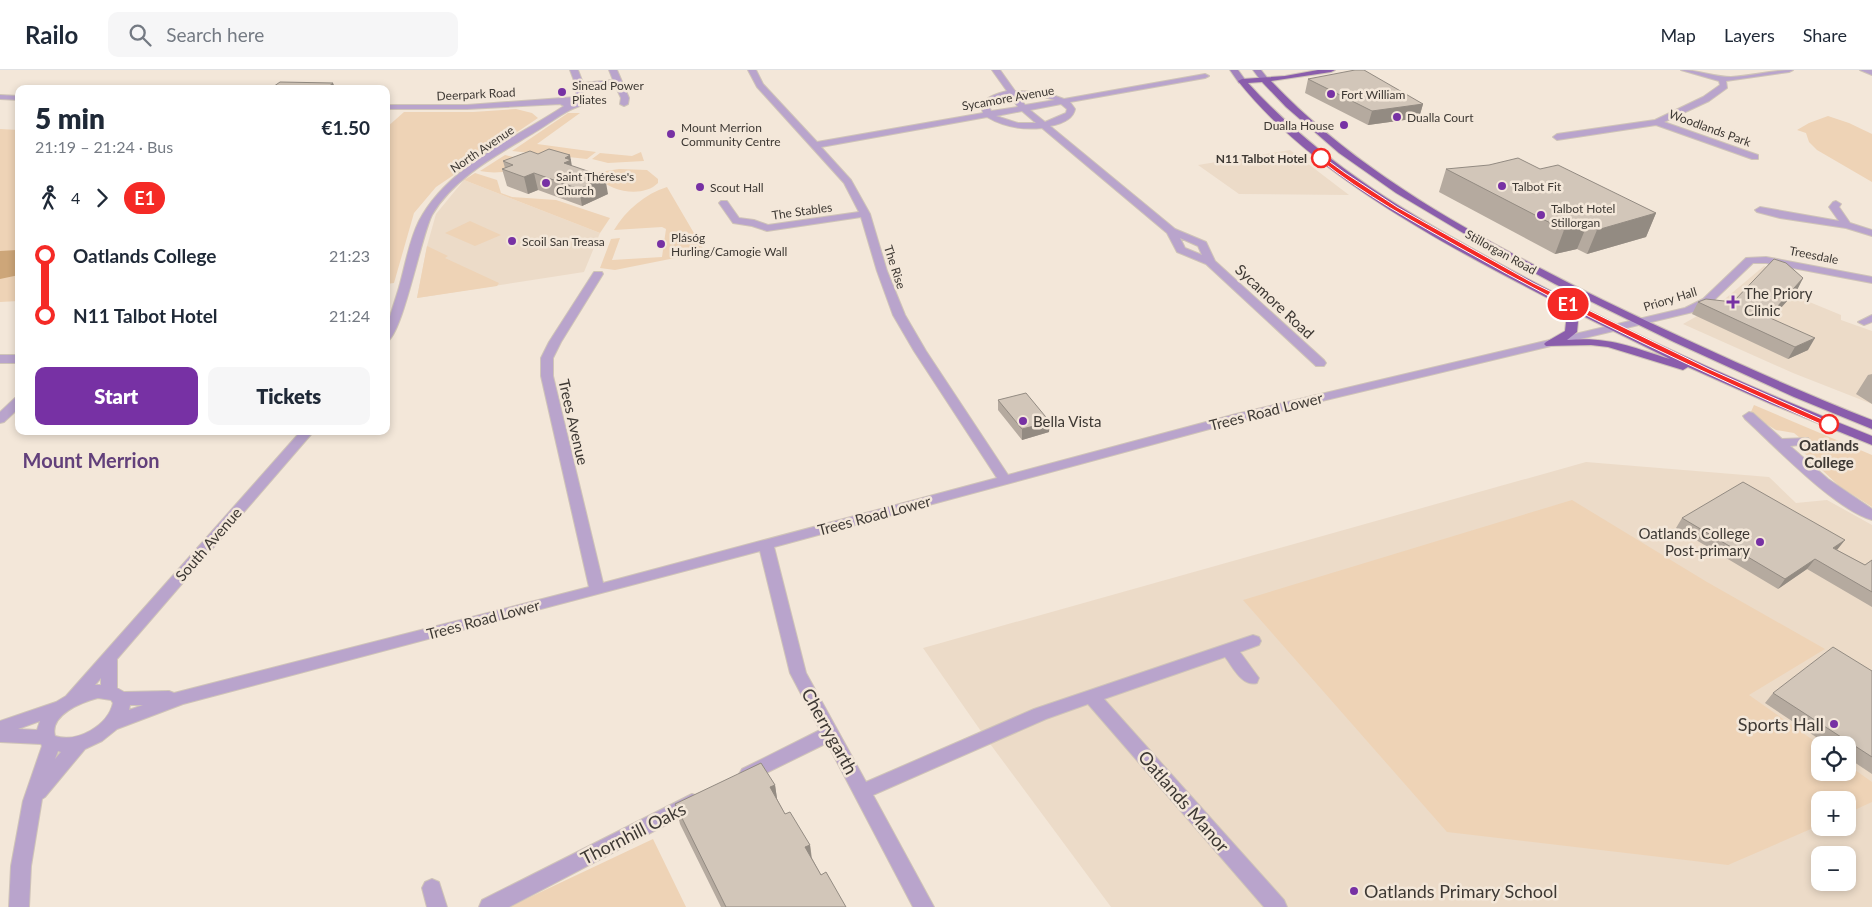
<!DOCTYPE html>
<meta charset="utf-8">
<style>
body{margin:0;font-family:Lato,sans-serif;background:#f6f6f7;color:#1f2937;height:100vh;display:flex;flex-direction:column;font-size:19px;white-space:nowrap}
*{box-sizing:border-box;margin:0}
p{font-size:16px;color:#747a83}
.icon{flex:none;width:28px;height:28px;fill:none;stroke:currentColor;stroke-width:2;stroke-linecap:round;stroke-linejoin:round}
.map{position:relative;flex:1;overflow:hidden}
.drawer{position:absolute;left:15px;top:15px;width:375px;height:350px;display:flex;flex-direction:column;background:#fff;border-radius:10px;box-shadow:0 2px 8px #0003}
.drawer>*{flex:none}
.badge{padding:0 10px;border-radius:16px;font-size:18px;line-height:32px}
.fabs{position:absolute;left:1811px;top:666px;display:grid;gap:10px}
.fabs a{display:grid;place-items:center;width:45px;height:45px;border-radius:10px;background:#fff;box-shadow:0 2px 8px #0003;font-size:25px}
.map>.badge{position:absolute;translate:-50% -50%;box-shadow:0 0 0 2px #fff}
.legs{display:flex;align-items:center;gap:8px;height:55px;padding:0 20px;font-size:16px}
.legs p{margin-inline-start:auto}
.headline{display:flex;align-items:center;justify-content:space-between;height:85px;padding:0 20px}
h1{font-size:28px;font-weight:800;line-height:38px}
.cta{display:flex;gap:10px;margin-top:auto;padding:10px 20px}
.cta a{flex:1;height:58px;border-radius:10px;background:#7731a4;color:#fff;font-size:20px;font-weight:800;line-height:58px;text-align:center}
.cta a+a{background:#f6f6f7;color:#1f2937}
ul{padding:0 20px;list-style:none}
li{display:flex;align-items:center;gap:18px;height:60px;font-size:19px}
li i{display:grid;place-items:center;width:8px;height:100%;margin:0 6px;background:currentColor}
li i::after{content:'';width:12px;height:12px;margin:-6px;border:4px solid;border-radius:50%;background:#fff}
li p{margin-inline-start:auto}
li:first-child i{background:linear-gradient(#0000 50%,currentColor 0)}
li:last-child i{background:linear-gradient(currentColor 50%,#0000 0)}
header{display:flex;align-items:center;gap:30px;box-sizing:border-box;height:70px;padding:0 25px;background:#fff;border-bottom:1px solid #e0e1e3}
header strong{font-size:24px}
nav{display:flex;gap:28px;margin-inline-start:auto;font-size:18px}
.search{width:350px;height:45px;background:#f6f6f7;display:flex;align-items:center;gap:12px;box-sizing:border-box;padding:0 18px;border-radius:10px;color:#747a83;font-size:19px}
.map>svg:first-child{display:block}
</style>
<header>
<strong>Railo</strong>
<div class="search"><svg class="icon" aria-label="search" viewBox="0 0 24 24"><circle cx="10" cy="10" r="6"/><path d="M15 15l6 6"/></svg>Search here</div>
<nav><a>Map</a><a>Layers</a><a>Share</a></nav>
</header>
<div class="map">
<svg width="1872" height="837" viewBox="0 0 1872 837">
<rect width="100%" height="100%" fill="#f3e7d9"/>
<!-- built -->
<path fill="#ecdbc8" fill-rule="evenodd" d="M 1290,80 L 1349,125 L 1239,124 L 1198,95 Z
M 464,110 L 600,163 L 584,202 L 417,228 L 427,176 L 436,144 Z
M 1764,196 L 1780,202 L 1807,231 L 1841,245 L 1841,250 L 1872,261 L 1872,334 L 1793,303 L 1683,254 L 1720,233 Z
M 1586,392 L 1769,407 L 1796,433 L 1827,430 L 1872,455 L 1872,837 L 1111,837 L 985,667 L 923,578 ZM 1820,675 L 1848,675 L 1848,702 L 1820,702 ZM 1820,730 L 1848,730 L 1848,758 L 1820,758 ZM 1820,785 L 1848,785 L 1848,812 L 1820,812 Z"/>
<!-- green -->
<path fill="#eed3b6" d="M 516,39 L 532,43 L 538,48 L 436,117 L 414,143 L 394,213 L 386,214 L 386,58 L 404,42 L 473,42 Z
M 568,43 L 580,43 L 537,74 L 596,82 L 587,89 L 512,81 Z
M 1828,46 L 1849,53 L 1872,64 L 1872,112 L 1817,80 L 1809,72 L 1806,63 L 1797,60 L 1809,53 Z
M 0,59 L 19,60 L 19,231 L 0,232 Z
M 641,82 L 644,91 L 608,93 L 592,89 L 600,83 L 632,86 Z
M 505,85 L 527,90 C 514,103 496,104 480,101 Z
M 619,99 L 647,100 L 658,109 L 658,113 C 643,128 611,122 597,107 L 599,102 Z
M 475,103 L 497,110 L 501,123 L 512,127 L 556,130 L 610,148 L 600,163 L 464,110 Z
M 667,117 L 705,182 L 615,200 L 600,198 L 611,169 L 620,168 L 612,190 L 662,187 L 666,159 L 662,157 L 614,160 C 626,140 645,124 667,117 Z
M 470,151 L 501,165 L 475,176 L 445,163 Z
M 427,176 L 448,186 L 445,188 L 499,213 L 497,216 L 417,228 Z
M 1754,335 L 1872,385 L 1872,437 L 1839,416 L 1802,381 L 1800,376 L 1805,372 L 1794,363 L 1776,360 L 1750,344 Z
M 1572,430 L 1707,512 L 1825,579 L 1749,625 L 1820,675 L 1820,702 L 1848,702 L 1848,695 L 1872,712 L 1872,732 L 1848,743 L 1848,730 L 1820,730 L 1820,755 L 1728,795 L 1447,762 L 1243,530 Z
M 653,769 L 686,837 L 509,837 Z"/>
<!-- forest -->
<path fill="#cda679" d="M 17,180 L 19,205 L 0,209 L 0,181 Z"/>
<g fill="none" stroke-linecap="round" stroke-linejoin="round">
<!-- minor casing -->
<g stroke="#cfc4b8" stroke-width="2">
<path id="minor" d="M 570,0 L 578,0 L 583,13 L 613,10 L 609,0 L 617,0 L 629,28 L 628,34 L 624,36 L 620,34 L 621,28 L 615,15 L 584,18 L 582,25 L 576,25 L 576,16 Z
M 748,0 L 756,0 L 763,14 L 817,72 L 983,43 L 981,35 C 988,26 996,24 1007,21 L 992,0 L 1000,0 L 1015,21 L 1044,22 L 1064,29 L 1205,4 L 1209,6 L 1205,8 L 1070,32 L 1075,39 C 1073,50 1060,54 1050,56 L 1175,159 L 1206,172 L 1215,191 L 1324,290 L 1326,293 L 1324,296 L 1316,296 L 1206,194 L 1177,182 L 1167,163 L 1042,58 C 1023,60 1004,57 987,47 L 821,77 L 851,110 L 870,144 L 887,201 L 905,245 L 926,281 L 1008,405 L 1236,344 L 1685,238 L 1703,229 L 1746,188 L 1766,187 L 1872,207 L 1872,213 L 1766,193 L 1753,193 L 1711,233 L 1693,242 L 1239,351 L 774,477 L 806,603 L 866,712 L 1034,639 L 1247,567 L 1253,565 L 1259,567 L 1261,571 L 1259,575 L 1240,582 L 1259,608 L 1257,613 C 1242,617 1233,597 1225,587 L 1104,629 L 1284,830 L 1287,837 L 1264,837 L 1088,634 L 1046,649 L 873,725 L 934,837 L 913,837 L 827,673 L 754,709 L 748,712 L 742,709 L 739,704 L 742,699 L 820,660 L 790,603 L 760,481 L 183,634 L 117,659 L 102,671 L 85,679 L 45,727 L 42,729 L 31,796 L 29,837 L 9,837 L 11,796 L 23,731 L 42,676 L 41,674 L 0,672 L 0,651 L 56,632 L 66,626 L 301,361 L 314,361 L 117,589 L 117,618 L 124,622 L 169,621 L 174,623 L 589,517 L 541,306 L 541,288 L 549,272 L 594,202 L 602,202 L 603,204 L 561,272 L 553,288 L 553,306 L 603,513 L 997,408 L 914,281 L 893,245 L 877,201 L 861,147 L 767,161 L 752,156 L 733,153 L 719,133 L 721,131 L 727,131 L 739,148 L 754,150 L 768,155 L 859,142 L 844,113 L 757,17 ZM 1018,25 L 1044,27 L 1055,30 L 1025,35 ZM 1010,26 L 1018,37 L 991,41 L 989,35 C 995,29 1002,27 1010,26 ZM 1061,34 L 1067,39 L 1066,43 L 1045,52 L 1030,40 ZM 1022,41 L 1036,53 L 1018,53 L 996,46 ZM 1180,168 L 1198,176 L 1202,185 L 1185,178 ZM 101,608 L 101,615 L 95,615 ZM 98,628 L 111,630 L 113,633 C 108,656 77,673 55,666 C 49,645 82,632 98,628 ZM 130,635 L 143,635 L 129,640 ZM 40,651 L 37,660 L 18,659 ZM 58,681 L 61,682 L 55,689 Z
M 1681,0 C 1698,0 1714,7 1731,7 C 1752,6 1772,0 1793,0 L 1789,2 L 1726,11 L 1727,18 L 1709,31 L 1664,52 L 1758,85 L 1758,89 L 1752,89 L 1656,55 L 1557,70 L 1553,67 L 1557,64 L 1655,50 L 1703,27 L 1720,15 L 1719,11 Z
M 1860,0 L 1872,0 L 1872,5 Z
M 0,25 L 19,26 L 19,30 L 0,29 Z
M 576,27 L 586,28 L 587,32 C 582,36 576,37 570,40 C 558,46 547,55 535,62 C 499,84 454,107 432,145 C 421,166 402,268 386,272 C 386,251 396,231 401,210 C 406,191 410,169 419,151 C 448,96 514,69 564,36 L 560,34 L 467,39 L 386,39 L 386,35 L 467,35 Z
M 1836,131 L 1841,134 L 1839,137 L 1850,153 L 1872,160 L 1872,166 L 1846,158 L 1780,148 L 1757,142 L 1755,140 L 1760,137 L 1839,151 L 1829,137 L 1833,132 Z
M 1872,245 L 1872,252 L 1864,255 L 1858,252 Z
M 0,285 L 19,285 L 19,293 L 0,293 Z
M 19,327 L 19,338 L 4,352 L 0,353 L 0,342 L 15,328 Z
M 1749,342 L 1753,343 L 1782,369 L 1808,368 L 1810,371 L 1808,374 L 1790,376 L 1828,409 L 1872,439 L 1872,450 C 1834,439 1775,376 1745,349 L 1743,346 Z
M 692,724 L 698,726 L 701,732 L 698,738 L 509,837 L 479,837 L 482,830 Z
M 432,809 L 439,812 L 447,837 L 427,837 L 422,818 L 425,812 Z"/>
</g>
<!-- secondary casing -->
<g stroke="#cfc4b8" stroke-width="2">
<path id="secondary" d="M 1230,0 L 1238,0 L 1246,11 L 1245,13 L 1239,13 Z
M 1253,0 L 1261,0 L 1269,10 L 1268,12 L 1262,12 Z"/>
</g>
<!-- trunk casing -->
<g stroke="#cfc4b8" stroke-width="2">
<path id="trunk" d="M 1318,0 L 1335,0 L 1331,2 L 1271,11 C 1363,108 1485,171 1603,230 C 1692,273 1781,314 1872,350 L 1872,359 L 1794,327 L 1674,272 L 1555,214 L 1485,176 L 1396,123 L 1339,83 L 1286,37 L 1262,12 L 1248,13 C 1326,98 1415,148 1515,202 C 1631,264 1750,318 1872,366 L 1872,375 L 1771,334 L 1688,297 L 1683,300 L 1608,277 L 1591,275 L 1546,276 L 1544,274 L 1546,272 L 1565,261 L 1566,252 L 1559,234 C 1450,177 1316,109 1238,11 L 1242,9 L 1285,6 ZM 1573,241 L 1670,289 C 1632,277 1608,266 1567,270 L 1577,262 L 1578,252 Z"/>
</g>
<!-- minor -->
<use href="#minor" fill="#b9a4cc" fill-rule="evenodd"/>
<!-- secondary -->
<use href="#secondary" fill="#a282bd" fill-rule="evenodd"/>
<!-- trunk -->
<use href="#trunk" fill="#8a5dac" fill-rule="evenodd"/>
</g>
<!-- wall -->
<path fill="#b5aa9f" d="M 1308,9 L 1423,34 L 1419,48 L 1368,55 L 1305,23 Z
M 503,91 L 572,96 L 608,124 L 582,136 L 538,120 L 528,124 L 507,116 L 502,99 L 505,98 Z
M 1446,99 L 1540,99 L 1656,143 L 1646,167 L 1587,184 L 1577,179 L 1555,184 L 1439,122 Z
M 1803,208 L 1797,220 L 1771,248 L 1808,280 L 1788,289 L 1692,244 L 1698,232 L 1733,232 Z
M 1872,304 L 1872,334 L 1856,324 L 1868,305 Z
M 998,330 L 1049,362 L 1022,370 L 998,340 Z
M 1682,448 L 1837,480 L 1865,495 L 1872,490 L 1872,537 L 1807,499 L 1778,519 L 1676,458 Z
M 1872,601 L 1872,704 L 1848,688 L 1848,675 L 1828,675 L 1765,633 L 1773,623 Z
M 775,715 L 777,729 L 785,744 L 810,775 L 812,788 L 821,805 L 846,837 L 721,837 L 680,754 L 675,734 Z"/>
<!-- shaded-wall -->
<path fill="#938b82" d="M 333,13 L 336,19 L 326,19 Z
M 1423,34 L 1419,48 L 1368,55 L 1372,41 Z
M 570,85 L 573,102 L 564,93 L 565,88 Z
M 534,103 L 538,120 L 528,124 L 524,107 Z
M 605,107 L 608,124 L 582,136 L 579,119 Z
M 1656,143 L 1646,167 L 1587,184 L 1597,160 Z
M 1587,155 L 1577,179 L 1555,184 L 1564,160 Z
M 1803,208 L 1797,220 L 1762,259 L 1768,247 Z
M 1815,268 L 1808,280 L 1788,289 L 1795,277 Z
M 1050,352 L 1049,362 L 1022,370 L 1022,359 Z
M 1845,470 L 1837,480 L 1833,478 Z
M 1815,489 L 1807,499 L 1778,519 L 1785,509 Z
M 775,715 L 778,735 L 770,717 Z
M 810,775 L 812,795 L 805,777 Z"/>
<!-- building -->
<path fill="#d2c6b9" stroke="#938b82" d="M 1355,0 L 1364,0 L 1423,34 L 1372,41 L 1308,9 Z
M 280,12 L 333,13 L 326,19 L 270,19 Z
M 549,79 L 570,85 L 565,88 L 571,90 L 564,93 L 605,107 L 579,119 L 534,103 L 524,107 L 502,99 L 513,95 L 503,91 L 530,81 L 538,84 Z
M 1518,88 L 1540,99 L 1558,95 L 1656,143 L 1597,160 L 1587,155 L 1564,160 L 1446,99 L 1489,95 Z
M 1774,189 L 1786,193 L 1803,208 L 1768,247 L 1815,268 L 1795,277 L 1698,232 L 1706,229 L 1733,232 Z
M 1026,323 L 1050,352 L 1022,359 L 998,330 Z
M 1743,412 L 1845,470 L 1833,478 L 1865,495 L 1872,490 L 1872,522 L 1815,489 L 1785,509 L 1682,448 Z
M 1833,577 L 1872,601 L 1872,687 L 1773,623 Z
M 761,693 L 775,715 L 770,717 L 785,744 L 790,742 L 810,775 L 805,777 L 821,805 L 826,802 L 846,837 L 726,837 L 675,734 Z"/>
<!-- line-1 -->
<path fill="#f52a26" stroke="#fff" d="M 1319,87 L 1323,87 L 1345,103 L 1397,137 L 1533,213 L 1709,299 L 1833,354 L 1829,357 L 1825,356 C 1702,302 1580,246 1464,180 C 1414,152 1364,125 1319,89 Z"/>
<!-- markers -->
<g fill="#7731a4" stroke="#f3e7d9" stroke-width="2">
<circle cx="562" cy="22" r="5"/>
<circle cx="1331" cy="24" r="5"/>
<circle cx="1397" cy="47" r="5"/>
<circle cx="1344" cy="55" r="5"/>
<circle cx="671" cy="64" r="5"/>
<circle cx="546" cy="113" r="5"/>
<circle cx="1502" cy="116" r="5"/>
<circle cx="700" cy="117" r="5"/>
<circle cx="1541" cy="145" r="5"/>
<circle cx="512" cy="171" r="5"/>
<circle cx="661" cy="174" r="5"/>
<path d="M1730.5 224.5h5v5h5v5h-5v5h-5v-5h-5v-5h5z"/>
<circle cx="1023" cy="351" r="5"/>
<circle cx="1760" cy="472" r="5"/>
<circle cx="1834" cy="654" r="5"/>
<circle cx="1354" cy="821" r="5"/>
</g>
<g fill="#fff" stroke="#f52a26" stroke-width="2.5">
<circle cx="1321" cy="88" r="9"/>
<circle cx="1829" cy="354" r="9"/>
</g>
<g text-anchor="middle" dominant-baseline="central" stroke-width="5" stroke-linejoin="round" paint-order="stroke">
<!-- far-poi labels -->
<g font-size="12" fill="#3e3934" stroke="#f3e7d9" text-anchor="start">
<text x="572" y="15">Sinead Power<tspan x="572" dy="14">Pliates</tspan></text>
<text x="1341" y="24">Fort William</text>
<text x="1407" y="47">Dualla Court</text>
<text x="1334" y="55" text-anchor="end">Dualla House</text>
<text x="681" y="57">Mount Merrion<tspan x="681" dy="14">Community Centre</tspan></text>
<text x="556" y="106">Saint Thérèse's<tspan x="556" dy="14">Church</tspan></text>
<text x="1512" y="116">Talbot Fit</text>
<text x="710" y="117">Scout Hall</text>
<text x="1551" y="138">Talbot Hotel<tspan x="1551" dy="14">Stillorgan</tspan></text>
<text x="671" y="167">Plásóg<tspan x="671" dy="14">Hurling/Camogie Wall</tspan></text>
<text x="522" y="171">Scoil San Treasa</text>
</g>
<!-- far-street labels -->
<g font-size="12" fill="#3e3934" stroke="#f3e7d9">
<text transform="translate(476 24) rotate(-3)">Deerpark Road</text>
<text transform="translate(1008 28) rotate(-10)">Sycamore Avenue</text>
<text transform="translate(1710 58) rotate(20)">Woodlands Park</text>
<text transform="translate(482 79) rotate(-34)">North Avenue</text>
<text transform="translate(802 141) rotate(-8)">The Stables</text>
<text transform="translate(1501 182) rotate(29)">Stillorgan Road</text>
<text transform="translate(1814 185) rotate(11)">Treesdale</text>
<text transform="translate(895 197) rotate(72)">The Rise</text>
<text transform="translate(1670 229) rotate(-17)">Priory Hall</text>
</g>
<!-- far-stop labels -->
<g font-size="12" font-weight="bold" fill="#3e3934" stroke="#f3e7d9" text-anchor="end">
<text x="1307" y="88">N11 Talbot Hotel</text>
</g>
<!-- poi labels -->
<g font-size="15" fill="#3e3934" stroke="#f3e7d9" text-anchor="start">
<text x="1744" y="223">The Priory<tspan x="1744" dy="17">Clinic</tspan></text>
<text x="1033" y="351">Bella Vista</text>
<text x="1750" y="463" text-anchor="end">Oatlands College<tspan x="1750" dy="17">Post-primary</tspan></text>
</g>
<!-- street labels -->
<g font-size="15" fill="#3e3934" stroke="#f3e7d9">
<text transform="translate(1275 231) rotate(43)">Sycamore Road</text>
<text transform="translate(1266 341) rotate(-14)">Trees Road Lower</text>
<text transform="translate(574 352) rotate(77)">Trees Avenue</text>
<text transform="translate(874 445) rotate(-15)">Trees Road Lower</text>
<text transform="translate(208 474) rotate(-49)">South Avenue</text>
<text transform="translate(483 549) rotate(-15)">Trees Road Lower</text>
</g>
<!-- stop labels -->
<g font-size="15" font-weight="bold" fill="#3e3934" stroke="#f3e7d9">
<text x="1829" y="375">Oatlands<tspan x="1829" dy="17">College</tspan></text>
</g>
<!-- near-poi labels -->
<g font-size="18" fill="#3e3934" stroke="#f3e7d9" text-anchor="end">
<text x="1824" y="654">Sports Hall</text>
<text x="1364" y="821" text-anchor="start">Oatlands Primary School</text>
</g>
<!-- near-street labels -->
<g font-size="18" fill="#3e3934" stroke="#f3e7d9">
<text transform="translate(830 661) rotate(61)">Cherrygarth</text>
<text transform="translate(1184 731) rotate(49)">Oatlands Manor</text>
<text transform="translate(633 763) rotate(-27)">Thornhill Oaks</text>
</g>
<!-- district labels -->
<g font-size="20" font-weight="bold" fill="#62407b" stroke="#f3e7d9">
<text x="91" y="390">Mount Merrion</text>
</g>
</g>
</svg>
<div class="fabs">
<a><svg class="icon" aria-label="locate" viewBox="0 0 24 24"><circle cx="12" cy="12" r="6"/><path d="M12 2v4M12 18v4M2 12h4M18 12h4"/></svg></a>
<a>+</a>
<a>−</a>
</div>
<b class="badge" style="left:1568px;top:234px;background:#f52a26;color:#fff">E1</b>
<section class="drawer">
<div class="headline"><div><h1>5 min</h1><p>21:19 – 21:24 · Bus</p></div><b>€1.50</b></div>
<div class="legs"><svg class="icon" aria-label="walk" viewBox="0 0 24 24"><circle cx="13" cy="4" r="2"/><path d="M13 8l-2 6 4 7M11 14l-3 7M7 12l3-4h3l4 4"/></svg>4<svg class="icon" aria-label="forward" viewBox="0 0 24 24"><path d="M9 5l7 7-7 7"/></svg><b class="badge" style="background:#f52a26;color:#fff">E1</b></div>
<ul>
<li><i style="color:#f52a26"></i><b>Oatlands College</b><p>21:23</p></li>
<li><i style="color:#f52a26"></i><b>N11 Talbot Hotel</b><p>21:24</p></li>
</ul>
<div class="cta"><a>Start</a><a>Tickets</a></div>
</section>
</div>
